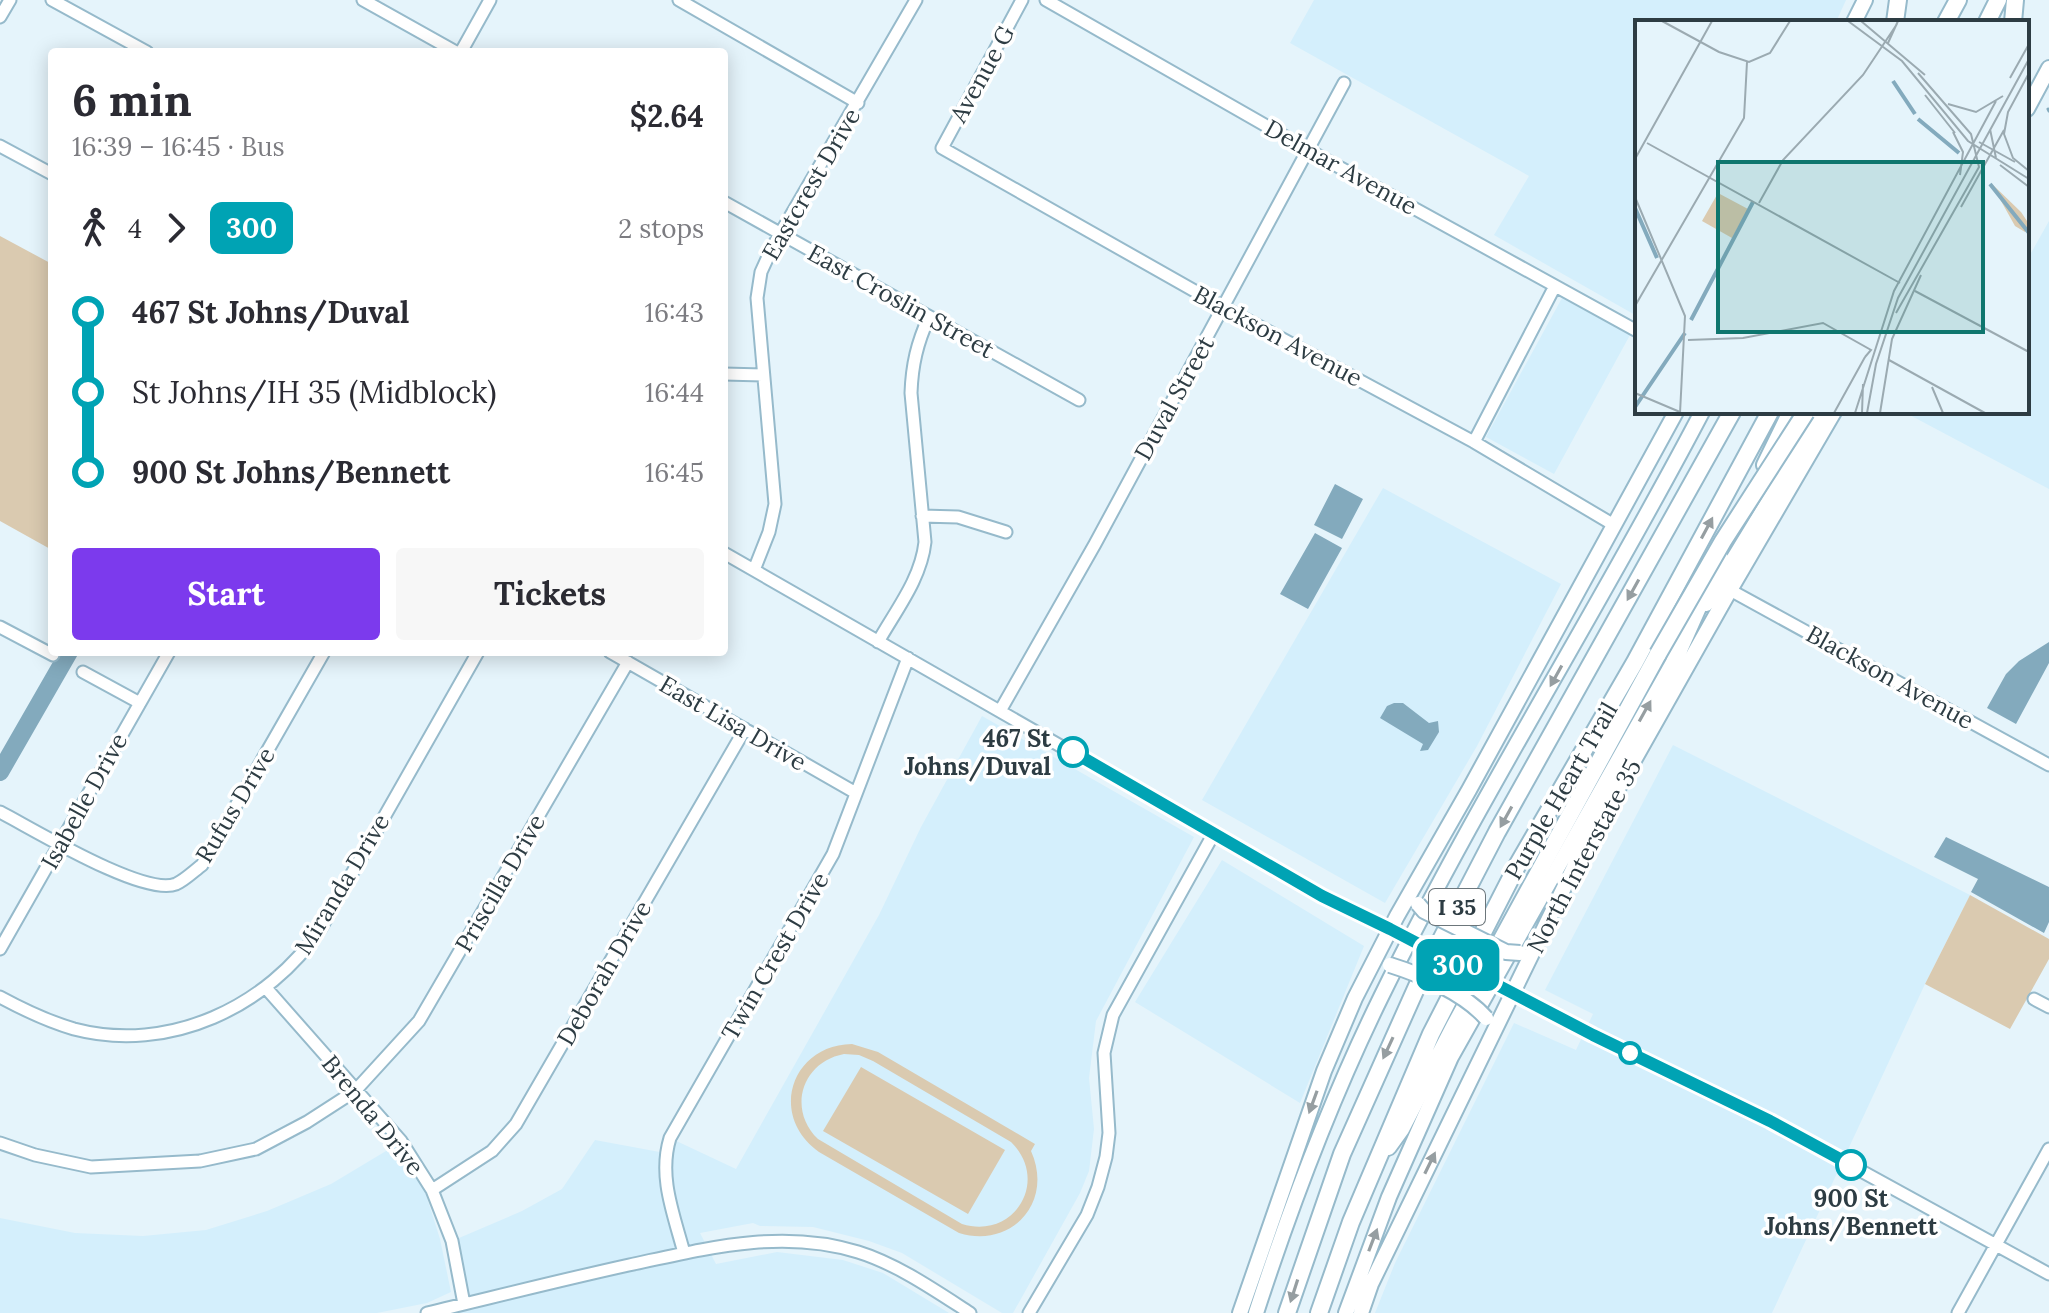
<!DOCTYPE html>
<meta charset="utf-8">
<style>
body{margin:0;font-family:Lora,serif;background:#f7f7f7;color:#2b2b33;height:100vh;display:flex;flex-direction:column;font-size:30px;white-space:nowrap}
*{box-sizing:border-box;margin:0}
p{font-size:26px;color:#7c7c81}
.icon{flex:none;width:44px;height:44px;fill:none;stroke:currentColor;stroke-width:2;stroke-linecap:round;stroke-linejoin:round}
.map{position:relative;flex:1;overflow:hidden}
.panel{position:absolute;left:48px;top:48px;width:680px;height:608px;display:flex;flex-direction:column;background:#fff;border-radius:8px;box-shadow:0 4px 20px #0003}
.panel>*{flex:none}
.badge{padding:0 16px;border-radius:12px;font-size:28px;line-height:52px}
.map>.badge{position:absolute;translate:-50% -50%;box-shadow:0 0 0 4px #fff}
.legs{display:flex;align-items:center;gap:12px;height:88px;padding:0 24px;font-size:26px}
.legs p{margin-inline-start:auto}
.headline{display:flex;align-items:center;justify-content:space-between;height:136px;padding:0 24px}
h1{font-size:44px;font-weight:700;line-height:60px}
.cta{display:flex;gap:16px;margin-top:auto;padding:16px 24px}
.cta a{flex:1;height:92px;border-radius:8px;background:#7c3aed;color:#fff;font-size:32px;font-weight:700;line-height:92px;text-align:center}
.cta a+a{background:#f7f7f7;color:#2b2b33}
ul{padding:0 24px;list-style:none}
li{display:flex;align-items:center;gap:28px;height:80px;font-size:30px}
li i{display:grid;place-items:center;width:12px;height:100%;margin:0 10px;background:currentColor}
li i::after{content:'';width:20px;height:20px;margin:-10px;border:6px solid;border-radius:50%;background:#fff}
li p{margin-inline-start:auto}
li:first-child i{background:linear-gradient(#0000 50%,currentColor 0)}
li:last-child i{background:linear-gradient(currentColor 50%,#0000 0)}
.map>svg:first-child{display:block}
</style>
<div class="map">
<svg width="2049" height="1313" viewBox="0 0 2049 1313">
<rect width="100%" height="100%" fill="#e5f4fb"/>
<!-- built -->
<path fill="#d4effc" d="M 1314,0 L 1846,0 L 1836,22 L 1637,22 L 1637,316 L 1494,235 L 1529,176 L 1290,43 Z
M 2049,221 L 2049,489 L 1904,412 L 2027,412 L 2027,260 Z
M 1562,298 L 1630,335 L 1554,474 L 1486,437 Z
M 1383,488 L 1561,584 L 1477,746 L 1385,903 L 1202,800 Z
M 982,716 L 1194,837 L 1096,1021 L 1089,1078 L 1094,1129 L 1089,1171 L 1080,1193 L 1013,1313 L 1002,1313 L 902,1253 L 869,1241 L 813,1227 L 760,1226 L 753,1223 L 700,1233 L 716,1264 L 777,1252 L 843,1260 L 883,1273 L 949,1313 L 427,1313 L 464,1304 L 452,1241 L 522,1211 L 562,1189 L 595,1140 L 665,1153 L 670,1138 L 736,1169 L 879,915 L 921,827 Z
M 1673,745 L 1970,895 L 1925,984 L 1772,1313 L 1375,1313 L 1395,1263 L 1514,1023 L 1576,1050 L 1593,1014 L 1545,990 Z
M 1222,860 L 1364,946 L 1300,1103 L 1135,1002 Z
M 396,1145 L 423,1185 L 440,1239 L 451,1292 L 427,1303 L 377,1313 L 0,1313 L 0,1218 L 75,1233 L 143,1236 L 206,1230 L 267,1211 L 331,1184 Z"/>
<!-- green -->
<path fill="#dacab0" fill-rule="evenodd" d="M 0,236 L 52,264 L 52,550 L 0,521 Z
M 1970,895 L 2049,939 L 2049,959 L 2010,1029 L 1925,984 Z
M 852,1044 L 878,1052 L 1035,1144 L 1031,1151 C 1054,1202 1012,1249 959,1233 L 819,1152 C 768,1116 791,1045 852,1044 ZM 844,1054 L 859,1055 L 873,1061 L 1011,1142 C 1050,1180 1015,1240 962,1224 L 818,1139 C 787,1109 802,1062 844,1054 Z
M 861,1067 L 1005,1150 L 968,1214 L 823,1131 Z"/>
<!-- water -->
<path fill="#83aabd" d="M 1335,484 L 1363,499 L 1342,539 L 1314,525 Z
M 1315,533 L 1342,548 L 1308,609 L 1280,594 Z
M 2049,642 L 2049,663 L 2016,724 L 1987,708 L 2006,674 L 2019,661 Z
M 1394,703 L 1403,703 L 1429,723 L 1438,721 L 1439,732 L 1428,750 L 1420,751 L 1423,744 L 1380,718 L 1387,706 Z
M 1946,837 L 2049,887 L 2049,922 L 2044,933 L 1971,892 L 1978,879 L 1934,857 Z"/>
<g fill="none" stroke-linecap="round" stroke-linejoin="round">
<!-- stream -->
<path stroke="#83aabd" stroke-width="3" d="M 2048,109 L 2049,111"/>
<!-- river -->
<path stroke="#83aabd" stroke-width="18" d="M 0,772 L 69,652"/>
<!-- minor casing -->
<g stroke="#96bacb" stroke-width="15">
<path id="minor" d="M 52,0 L 147,52
M 363,0 L 456,52
M 679,0 L 858,103
M 1022,0 L 942,148 L 1223,307 L 1474,442 L 1614,525
M 1046,0 L 1319,156 L 1637,331
M 0,17 L 10,0
M 461,52 L 490,0
M 0,146 L 52,174
M 724,202 L 1079,400
M 724,374 L 763,375
M 1474,442 L 1555,286
M 922,516 L 958,517 L 1006,532
M 724,553 L 1322,896 L 1406,937
M 754,570 L 769,532 L 775,504 L 757,298 L 761,272 L 772,248 L 916,0
M 1730,590 L 2049,765
M 0,627 L 53,655
M 878,642 C 896,610 921,579 925,542 L 911,393 C 912,365 917,343 929,317
M 610,652 L 856,793
M 83,672 L 140,703
M 1000,711 L 1095,544 L 1344,83
M 0,812 C 33,829 144,897 176,884 C 185,880 194,871 202,865 L 324,652
M 0,949 L 169,652
M 1496,984 L 1593,1035 L 1770,1121 L 2049,1274
M 266,988 L 401,1141 L 432,1190 L 452,1241 L 464,1304
M 0,997 C 24,1010 47,1021 74,1029 C 169,1054 268,1007 321,928 L 478,652
M 2034,999 L 2049,1007
M 0,1143 L 35,1155 L 91,1167 L 200,1161 L 256,1149 L 307,1122 L 355,1091 L 419,1021 L 628,662
M 432,1190 L 492,1151 L 516,1124 L 745,729
M 684,1253 C 674,1215 658,1177 670,1138 L 833,854 L 908,658
M 427,1313 C 494,1297 561,1280 629,1265 C 704,1249 781,1228 858,1252 C 897,1264 936,1291 970,1313
M 1029,1313 L 1087,1215 L 1098,1187 L 1106,1157 L 1109,1133 L 1104,1053 L 1113,1015 L 1214,833
M 1958,1313 L 2049,1149"/>
</g>
<!-- major casing -->
<g stroke="#96bacb" stroke-width="18">
<path id="major" d="M 1854,22 L 1865,0
M 2027,109 L 2049,68
M 1706,604 L 1823,412
M 1240,1313 L 1324,1071 L 1355,998 L 1397,916 L 1469,790 L 1676,412
M 1256,1313 C 1291,1205 1331,1099 1381,997 C 1479,797 1599,609 1702,412
M 1346,1313 L 1389,1197 L 1451,1057 L 1680,650
M 1361,1313 L 1371,1284 L 1576,863 L 1730,590 L 1834,412"/>
</g>
<!-- highway casing -->
<g stroke="#96bacb" stroke-width="20">
<path id="highway" d="M 1895,22 L 1898,0
M 1946,22 L 1958,0
M 1987,22 L 1998,0
M 2013,22 L 2015,0
M 1765,465 L 1791,412
M 1675,659 L 1720,558
M 1388,1147 L 1401,1129 L 1455,1025 L 1658,654
M 1287,1313 L 1342,1154 L 1418,984 L 1497,832 L 1732,412
M 1319,1313 L 1351,1222 L 1431,1034 L 1518,864 L 1635,662 L 1770,412"/>
</g>
<!-- minor -->
<use href="#minor" stroke="#fff" stroke-width="11"/>
<!-- major -->
<use href="#major" stroke="#fff" stroke-width="14"/>
<!-- highway -->
<use href="#highway" stroke="#fff" stroke-width="16"/>
<!-- minor-bridge casing -->
<g stroke="#96bacb" stroke-width="15" stroke-linecap="butt">
<path id="minor-bridge" d="M 1406,937 L 1496,984"/>
</g>
<!-- major-bridge casing -->
<g stroke="#96bacb" stroke-width="18" stroke-linecap="butt">
<path id="major-bridge" d="M 1418,904 L 1424,911 L 1506,952 L 1520,953
M 1390,965 C 1422,975 1464,993 1486,1018"/>
</g>
<!-- highway-bridge casing -->
<g stroke="#96bacb" stroke-width="20" stroke-linecap="butt">
<path id="highway-bridge" d="M 1658,654 L 1723,541 L 1806,412"/>
</g>
<!-- minor-bridge -->
<use href="#minor-bridge" stroke="#fff" stroke-width="11"/>
<!-- major-bridge -->
<use href="#major-bridge" stroke="#fff" stroke-width="14"/>
<!-- highway-bridge -->
<use href="#highway-bridge" stroke="#fff" stroke-width="16"/>
</g>
<!-- one-way arrows -->
<defs><path id="oneway-solid" d="M-6-.8H1V-3.2L6.5 0L1 3.2V.8H-6Z" transform="scale(2)"/></defs>
<g fill="#969ea1">
<use href="#oneway-solid" transform="translate(1707 528) rotate(-62)"/>
<use href="#oneway-solid" transform="translate(1633 590) rotate(119)"/>
<use href="#oneway-solid" transform="translate(1556 676) rotate(119)"/>
<use href="#oneway-solid" transform="translate(1645 711) rotate(-61)"/>
<use href="#oneway-solid" transform="translate(1506 817) rotate(119)"/>
<use href="#oneway-solid" transform="translate(1388 1048) rotate(115)"/>
<use href="#oneway-solid" transform="translate(1313 1102) rotate(110)"/>
<use href="#oneway-solid" transform="translate(1430 1163) rotate(-64)"/>
<use href="#oneway-solid" transform="translate(1373 1240) rotate(-69)"/>
<use href="#oneway-solid" transform="translate(1294 1291) rotate(108)"/>
</g>
<g fill="none" stroke-linecap="round" stroke-linejoin="round">
<!-- line-1 casing -->
<g stroke="#fff" stroke-width="18">
<path id="line-1" d="M 1073,752 L 1322,896 L 1390,929 L 1593,1035 L 1770,1121 L 1851,1165"/>
</g>
<!-- line-1 -->
<use href="#line-1" stroke="#00a3b4" stroke-width="12"/>
</g>
<!-- markers -->
<g fill="#fff" stroke="#00a3b4" stroke-width="4">
<circle cx="1073" cy="752" r="14"/>
<circle cx="1630" cy="1053" r="10"/>
<circle cx="1851" cy="1165" r="14"/>
</g>
<g text-anchor="middle" dominant-baseline="central" stroke-width="7" stroke-linejoin="round" paint-order="stroke">
<!-- shield labels -->
<rect fill="#fff" stroke="#6c767b" stroke-width="2" x="1429" y="889" width="56" height="36" rx="6"/>
<g font-size="22" font-weight="bold" fill="#2d3c43">
<text x="1457" y="907">I 35</text>
</g>
<!-- street labels -->
<g font-size="24" fill="#2d3c43" stroke="#fff">
<text transform="translate(982 74) rotate(-61)">Avenue G</text>
<text transform="translate(1341 167) rotate(29)">Delmar Avenue</text>
<text transform="translate(811 184) rotate(-60)">Eastcrest Drive</text>
<text transform="translate(901 301) rotate(29)">East Croslin Street</text>
<text transform="translate(1278 336) rotate(28)">Blackson Avenue</text>
<text transform="translate(1174 398) rotate(-61)">Duval Street</text>
<text transform="translate(1890 677) rotate(29)">Blackson Avenue</text>
<text transform="translate(733 723) rotate(30)">East Lisa Drive</text>
<text transform="translate(1561 791) rotate(-60)">Purple Heart Trail</text>
<text transform="translate(84 801) rotate(-61)">Isabelle Drive</text>
<text transform="translate(235 805) rotate(-59)">Rufus Drive</text>
<text transform="translate(1584 856) rotate(-62)">North Interstate 35</text>
<text transform="translate(500 883) rotate(-60)">Priscilla Drive</text>
<text transform="translate(342 884) rotate(-59)">Miranda Drive</text>
<text transform="translate(775 956) rotate(-60)">Twin Crest Drive</text>
<text transform="translate(604 973) rotate(-60)">Deborah Drive</text>
<text transform="translate(373 1115) rotate(51)">Brenda Drive</text>
</g>
<!-- stop labels -->
<g font-size="24" font-weight="bold" fill="#2d3c43" stroke="#fff" text-anchor="end">
<text x="1051" y="738">467 St<tspan x="1051" dy="28">Johns/Duval</tspan></text>
<text x="1851" y="1198" text-anchor="middle">900 St<tspan x="1851" dy="28">Johns/Bennett</tspan></text>
</g>
</g>
<!-- overview -->
<g transform="translate(1635 20)">
<rect width="394" height="394" fill="#e5f4fb"/>
<path d="M 356,163 L 386,192 L 394,204 L 390,212 L 380,206 ZM 83,173 L 113,189 L 97,218 L 67,201 Z" fill="#dacab0"/>
<path fill="none" stroke="#83aabd" stroke-width="4" d="M 258,61 L 280,94M 283,99 L 324,133M 355,164 L 394,213M 0,188 L 22,238M 56,300 L 118,182M 0,387 L 50,313"/>
<path fill="none" stroke="#9baab1" stroke-width="2" d="M 27,1 L 84,32 L 114,42 L 135,33 L 155,1M 213,1 L 267,41 L 333,121 L 394,159M 226,1 L 290,55M 253,23 L 263,1M 394,53 L 373,92 L 369,114 L 378,138 L 394,151M 375,58 L 394,24M 290,75 L 320,113M 313,84 L 341,92 L 368,76M 355,109 L 361,138M 318,112 L 328,132 L 325,155M 344,122 L 380,142M 12,123 L 265,263M 0,139 L 77,1M 365,145 L 394,167M 0,177 L 50,296 L 45,393M 124,183 L 148,140 L 228,55 L 262,4M 326,187 L 369,110M 280,271 L 394,332M 0,286 L 109,98 L 112,42M 261,293 L 344,147 L 336,114 L 283,53M 53,320 L 108,318 L 188,303 L 236,330 L 230,337M 254,340 L 350,393M 297,367 L 308,393M 0,373 L 45,392M 199,393 L 230,337M 220,393 L 259,271 L 361,81M 227,393 L 228,364M 232,393 L 241,344 L 263,278 L 394,39M 245,393 L 257,319 L 286,255"/>
<path fill="#0f766e" fill-opacity="0.15" stroke="#0f766e" stroke-width="4" d="M 83,142 L 348,142 L 348,312 L 83,312 Z"/>
<rect width="394" height="394" fill="none" stroke="#2d3c43" stroke-width="4"/>
</g>
</svg>
<b class="badge" style="left:1458px;top:965px;background:#00a3b4;color:#fff">300</b>
<section class="panel">
<div class="headline"><div><h1>6 min</h1><p>16:39 – 16:45 · Bus</p></div><b>$2.64</b></div>
<div class="legs"><svg class="icon" aria-label="walk" viewBox="0 0 24 24"><circle cx="13" cy="4" r="2"/><path d="M13 8l-2 6 4 7M11 14l-3 7M7 12l3-4h3l4 4"/></svg>4<svg class="icon" aria-label="forward" viewBox="0 0 24 24"><path d="M9 5l7 7-7 7"/></svg><b class="badge" style="background:#00a3b4;color:#fff">300</b><p>2 stops</p></div>
<ul>
<li><i style="color:#00a3b4"></i><b>467 St Johns/Duval</b><p>16:43</p></li>
<li><i style="color:#00a3b4"></i><span>St Johns/IH 35 (Midblock)</span><p>16:44</p></li>
<li><i style="color:#00a3b4"></i><b>900 St Johns/Bennett</b><p>16:45</p></li>
</ul>
<div class="cta"><a>Start</a><a>Tickets</a></div>
</section>
</div>
